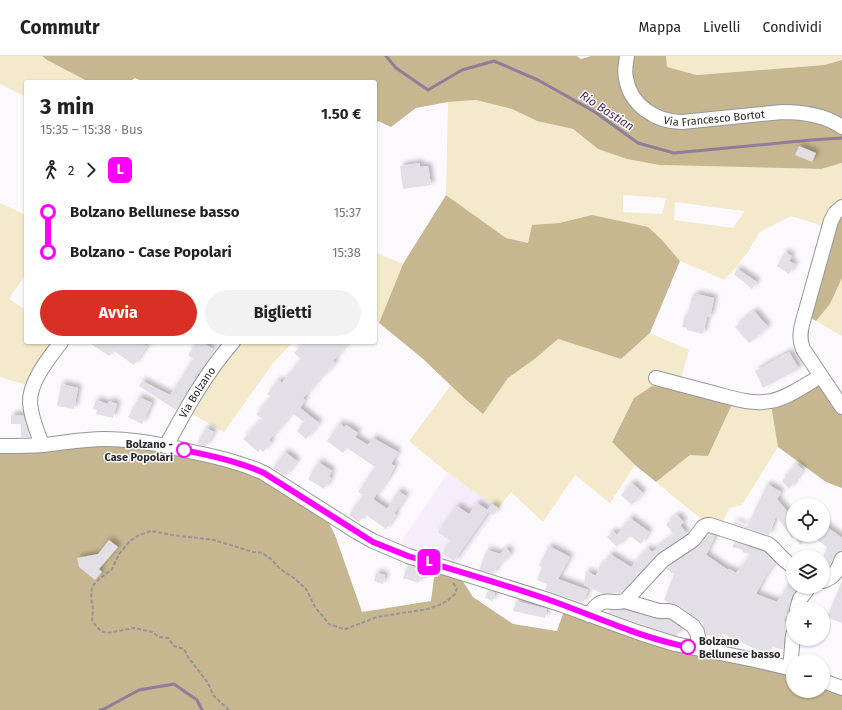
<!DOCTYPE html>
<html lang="it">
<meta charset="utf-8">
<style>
body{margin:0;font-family:"Fira Sans",sans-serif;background:#f2f2f2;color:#222;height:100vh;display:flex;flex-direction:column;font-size:15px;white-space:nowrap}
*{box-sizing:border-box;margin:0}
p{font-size:13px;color:#767676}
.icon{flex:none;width:22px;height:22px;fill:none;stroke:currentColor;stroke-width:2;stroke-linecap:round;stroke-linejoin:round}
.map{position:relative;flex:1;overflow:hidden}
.details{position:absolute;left:24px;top:24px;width:353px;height:264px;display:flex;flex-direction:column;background:#fff;border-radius:4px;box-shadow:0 1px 3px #0004}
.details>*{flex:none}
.badge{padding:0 8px;border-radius:6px;font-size:14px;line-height:26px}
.controls{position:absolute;left:786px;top:442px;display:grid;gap:8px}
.controls a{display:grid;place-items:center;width:44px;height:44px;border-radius:50%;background:#fff;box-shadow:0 1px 3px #0004;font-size:20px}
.map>.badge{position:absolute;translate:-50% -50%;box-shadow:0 0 0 2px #fff}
.legs{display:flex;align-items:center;gap:6px;height:44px;padding:0 16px;font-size:13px}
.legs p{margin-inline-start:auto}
.headline{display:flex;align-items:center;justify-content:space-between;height:68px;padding:0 16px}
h1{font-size:22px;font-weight:700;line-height:30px}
.primary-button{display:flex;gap:8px;margin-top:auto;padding:8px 16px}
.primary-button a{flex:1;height:46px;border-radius:24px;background:#d93025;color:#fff;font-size:16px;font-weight:700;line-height:46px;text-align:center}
.primary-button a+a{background:#f2f2f2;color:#222}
ul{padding:0 16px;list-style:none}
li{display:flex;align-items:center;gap:14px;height:40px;font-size:15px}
li i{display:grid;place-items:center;width:6px;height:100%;margin:0 5px;background:currentColor}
li i::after{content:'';width:10px;height:10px;margin:-5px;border:3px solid;border-radius:50%;background:#fff}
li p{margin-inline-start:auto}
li:first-child i{background:linear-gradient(#0000 50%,currentColor 0)}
li:last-child i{background:linear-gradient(currentColor 50%,#0000 0)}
header{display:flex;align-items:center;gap:24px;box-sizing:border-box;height:56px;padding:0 20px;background:#fff;border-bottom:1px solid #e0e0e0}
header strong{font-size:19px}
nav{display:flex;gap:22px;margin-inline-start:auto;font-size:14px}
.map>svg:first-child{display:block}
</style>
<header>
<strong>Commutr</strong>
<nav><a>Mappa</a><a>Livelli</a><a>Condividi</a></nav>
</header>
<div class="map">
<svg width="842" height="654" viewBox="0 0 842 654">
<defs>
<filter id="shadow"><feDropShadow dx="3.5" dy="-3.5" stdDeviation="2" flood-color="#0004"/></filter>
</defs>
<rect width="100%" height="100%" fill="#fcf9fe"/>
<!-- built -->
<path fill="#f5edfb" d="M 448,417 L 498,452 L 455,513 L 396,493 Z"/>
<!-- green -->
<path fill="#f4e9ca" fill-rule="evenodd" d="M 0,0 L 42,0 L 47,4 L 89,26 L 26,26 L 26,41 L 0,28 Z
M 666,0 L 842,0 L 842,4 L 824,9 L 697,19 L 667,11 Z
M 476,44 L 512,53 L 537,65 L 573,73 L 598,93 L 660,109 L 821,113 L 842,107 L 842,148 L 826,171 L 791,160 L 760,176 L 748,196 L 725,224 L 680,205 L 662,184 L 592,159 L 559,167 L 532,169 L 528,187 L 506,182 L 446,139 L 448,46 ZM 623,139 L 666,142 L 662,158 L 623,156 ZM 675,146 L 744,155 L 744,156 L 733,172 L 674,164 Z
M 0,147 L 26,159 L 26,218 L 9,243 L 26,254 L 26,286 L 59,286 L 30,330 L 0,321 Z
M 375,196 L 403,208 L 379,267 L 375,263 Z
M 842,222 L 842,280 L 816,265 L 830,248 Z
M 650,277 L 689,294 L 678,333 L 653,330 L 634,342 L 612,385 L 635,409 L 610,447 L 575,419 L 543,466 L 511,436 L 498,452 L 448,417 L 409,385 L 451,329 L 464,342 L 483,357 L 508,322 L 536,302 L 558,283 L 621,303 Z
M 235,286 L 293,286 L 273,307 L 224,376 L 187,355 Z
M 770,343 L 778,391 L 742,449 L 730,452 L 720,471 L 706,467 L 656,426 L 690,399 L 733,346 Z"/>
<!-- forest -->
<path fill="#c6b790" d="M 42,0 L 577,0 L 581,3 L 591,0 L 666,0 L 667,11 L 697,19 L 824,9 L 842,4 L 842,107 L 821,113 L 660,109 L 627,103 L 598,93 L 573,73 L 537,65 L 512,53 L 476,44 L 448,46 L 416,52 L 391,71 L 378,65 L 375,67 L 375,26 L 144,26 L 135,22 L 129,26 L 89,26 L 47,4 Z
M 446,139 L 506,182 L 528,187 L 532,169 L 559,167 L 592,159 L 648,171 L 662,184 L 680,205 L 650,277 L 621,303 L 558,283 L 536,302 L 508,322 L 483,358 L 464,342 L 422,302 L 379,267 L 403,208 Z
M 842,148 L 842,222 L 830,248 L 816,265 L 803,257 Z
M 819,318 L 842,344 L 842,432 L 826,426 L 778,391 L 770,343 Z
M 652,330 L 678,333 L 733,346 L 708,400 L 690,399 L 656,426 L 635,409 L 612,386 L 634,342 Z
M 128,387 L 252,416 L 325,459 L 335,479 L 362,556 L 431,545 L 436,507 L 455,513 L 473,541 L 513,568 L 557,575 L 565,552 L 793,617 L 793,635 L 823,635 L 823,628 L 842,634 L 842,654 L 0,654 L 0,395 Z"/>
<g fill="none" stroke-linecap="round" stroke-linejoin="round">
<!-- stream -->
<path stroke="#8e7e99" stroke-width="3" d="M 386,0 L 396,12 L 428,34 L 462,14 L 494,5 L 538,24 L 595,56 L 638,87 L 674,97 L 811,84 L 842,82
M 100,654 L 104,653 L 139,634 L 174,628 L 197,644 L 202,654"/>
</g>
<!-- building -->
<path fill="#e3dfe6" filter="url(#shadow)" d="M 799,90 L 816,97 L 812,106 L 795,99 Z
M 420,107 L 420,111 L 428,110 L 431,129 L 403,133 L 400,110 Z
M 785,196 L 792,200 L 789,205 L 795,208 L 789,218 L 777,210 Z
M 737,213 L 757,226 L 752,233 L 734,218 Z
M 696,238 L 714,242 L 710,261 L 707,261 L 703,278 L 687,274 L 687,272 L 682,271 L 685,259 L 687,260 L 692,240 L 696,241 Z
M 754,255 L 768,271 L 749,287 L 735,271 Z
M 88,286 L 141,286 L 147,290 L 134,309 L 114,295 L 109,300 Z
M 197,286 L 202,286 L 213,293 L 194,321 L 195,322 L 176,354 L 139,330 L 142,325 L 170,339 L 193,303 L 188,299 Z
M 304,286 L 349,286 L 333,305 L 335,307 L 324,319 L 323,318 L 303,342 L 305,344 L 300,352 L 319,367 L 306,383 L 297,375 L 304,366 L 292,357 L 269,384 L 271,386 L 263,396 L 260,393 L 258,396 L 243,383 L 262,363 L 256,358 L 271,341 L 267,338 L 278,324 L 282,327 L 301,303 L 294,297 Z
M 789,296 L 799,313 L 763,332 L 755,315 Z
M 61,328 L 78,332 L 74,353 L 57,350 Z
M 139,341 L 152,347 L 142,368 L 128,361 Z
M 96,344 L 108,348 L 109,345 L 117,348 L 113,362 L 96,358 L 97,354 L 93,353 Z
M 11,359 L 23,359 L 30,381 L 21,381 L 21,368 L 11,368 Z
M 340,367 L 344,371 L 346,369 L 358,377 L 355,381 L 368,389 L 373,382 L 398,396 L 391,408 L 395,410 L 388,423 L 373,443 L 387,453 L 398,435 L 406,440 L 394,458 L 396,459 L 386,473 L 365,458 L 359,466 L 349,459 L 363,439 L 358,436 L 375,411 L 347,392 L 343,397 L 327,385 Z
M 206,372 L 214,376 L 206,390 L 200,389 L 197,387 Z
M 285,396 L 297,405 L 285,420 L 273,412 Z
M 318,406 L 332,415 L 329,421 L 331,422 L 324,433 L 308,423 Z
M 796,408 L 803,414 L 789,433 L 782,425 Z
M 632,427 L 643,437 L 632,449 L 621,439 Z
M 767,428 L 781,436 L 777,443 L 793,463 L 793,479 L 823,479 L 823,468 L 842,482 L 842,495 L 836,497 L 830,510 L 825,515 L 823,516 L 823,501 L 827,491 L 811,479 L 800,489 L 793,479 L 793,483 L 776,460 L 769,479 L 734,468 L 735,465 L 747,471 L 753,458 Z
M 477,447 L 489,455 L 454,505 L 442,497 L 451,486 L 438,476 L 457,450 L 469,458 Z
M 492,448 L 498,452 L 494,459 L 487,454 Z
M 677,459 L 684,466 L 680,469 L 687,478 L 657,498 L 621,537 L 602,538 L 584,529 L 586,515 L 596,520 L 600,509 L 602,510 L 610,498 L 631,511 L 648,492 L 652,496 L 674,479 L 666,468 Z
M 630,462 L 649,476 L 641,488 L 629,479 L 617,491 L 607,481 L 613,475 L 617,479 Z
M 709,478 L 715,480 L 706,499 L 728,514 L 729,513 L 736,517 L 750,499 L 742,496 L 743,494 L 732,491 L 735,486 L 764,496 L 775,506 L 763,524 L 756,538 L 777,546 L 793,521 L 793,531 L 798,531 L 792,540 L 789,552 L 786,556 L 787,557 L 784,565 L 791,568 L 790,571 L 786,574 L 785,578 L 783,594 L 770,590 L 765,598 L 720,576 L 718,582 L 706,579 L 703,569 L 703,567 L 678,549 L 669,547 L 664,544 L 674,518 L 666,513 L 699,490 Z
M 109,484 L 118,491 L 99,513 L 102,516 L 95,524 L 79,511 L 77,502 L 98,498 Z
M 549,490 L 570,501 L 558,523 L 588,534 L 583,547 L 545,534 L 547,528 L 537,524 L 542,511 L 539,509 Z
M 506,492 L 511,498 L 496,512 L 494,518 L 479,514 L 487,494 L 500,498 Z
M 408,509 L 426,515 L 423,524 L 420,523 L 419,527 L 403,522 Z
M 376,517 L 385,519 L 383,528 L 374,525 Z
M 842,525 L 842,567 L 827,561 Z
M 488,534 L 495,537 L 493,545 L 485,542 Z
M 516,545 L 547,553 L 545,562 L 513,555 Z
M 610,554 L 625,554 L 657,563 L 670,564 L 680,571 L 677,580 L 643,569 L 609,557 Z"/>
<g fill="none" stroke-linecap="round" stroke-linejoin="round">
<!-- minor casing -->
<g stroke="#99959c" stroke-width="16">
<g id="minor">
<path id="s1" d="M 627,0 C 626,7 624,15 626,22 C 630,49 656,66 682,66 L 782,56 C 803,56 825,59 842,71"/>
<path d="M 842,151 L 835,157 L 831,165 L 803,265 C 800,275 799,283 803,293 L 842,351"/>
<path d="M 656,322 C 675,327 694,332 713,337 C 732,342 751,349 771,345 C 789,341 805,329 821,320"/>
<path d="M 42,389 C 37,375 31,361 30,347 C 29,326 49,302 61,286"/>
<path d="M 0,390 C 14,390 29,390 43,389 C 63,387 83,383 104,383 C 132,383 160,388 188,395 C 214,400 240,406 264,417 L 357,476 L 373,485 L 408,500 L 554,546 L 640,577 L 675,588 L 755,604 L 793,613"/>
<path id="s2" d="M 166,390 C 186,353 205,318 233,286"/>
<path d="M 823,525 C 834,522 838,514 842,503"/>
<path d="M 625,545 L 659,555 L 668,555 L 673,556 L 686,565 L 693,570 L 697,576 L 701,593"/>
<path d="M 797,553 L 800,543 L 809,531"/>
<path d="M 589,559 C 596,549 600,544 613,546 C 617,546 621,546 625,545 L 663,504 L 690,486 L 694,483 L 703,471 L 707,469 L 710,469 L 768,488 C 778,495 782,505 793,510"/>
<path d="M 790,613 L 793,579"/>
<path d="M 823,625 L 842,632"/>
</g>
</g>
<!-- path -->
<path stroke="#969498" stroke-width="2" stroke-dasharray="4 2" stroke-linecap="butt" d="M 229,654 L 213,639 L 208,627 L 188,601 L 184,593 L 174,590 L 168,582 L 159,581 L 152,576 L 134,572 L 107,577 L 101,575 L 96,570 L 92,564 L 93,553 L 91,542 L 92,531 L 96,526 L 112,513 L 119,498 L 130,485 L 139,479 L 151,475 L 172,479 L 214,484 L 253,496 L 262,497 L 271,503 L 280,513 L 294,522 L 306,533 L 315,551 L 325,563 L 329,568 L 340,572 L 346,573 L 377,561 L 428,553 L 437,550 L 447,545 L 455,538 L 457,532 L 453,527"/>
<!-- minor -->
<use href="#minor" stroke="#fff" stroke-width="14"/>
</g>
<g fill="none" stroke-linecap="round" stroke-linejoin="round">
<!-- line-1 casing -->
<g stroke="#fff" stroke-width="9">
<path id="line-1" d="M 184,394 C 211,400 238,405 264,417 L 373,486 L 408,500 C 457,515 507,529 555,546 C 599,562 642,582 688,591"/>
</g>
<!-- line-1 -->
<use href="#line-1" stroke="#f0f" stroke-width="6"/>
</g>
<!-- markers -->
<g fill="#fff" stroke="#f0f" stroke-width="2">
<circle cx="184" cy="394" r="7"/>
<circle cx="688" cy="591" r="7"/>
</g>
<g text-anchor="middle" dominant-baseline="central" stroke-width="3" stroke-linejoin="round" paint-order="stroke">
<!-- street labels -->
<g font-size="11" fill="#28272a" stroke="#fff">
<text stroke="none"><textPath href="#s1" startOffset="132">Via Francesco Bortot</textPath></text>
<text stroke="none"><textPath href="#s2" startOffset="62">Via Bolzano</textPath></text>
</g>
<!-- stop labels -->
<g font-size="11" font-weight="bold" fill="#28272a" stroke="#fff" text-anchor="end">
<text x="173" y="388">Bolzano -<tspan x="173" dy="13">Case Popolari</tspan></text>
<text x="699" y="585" text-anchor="start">Bolzano<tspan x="699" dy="13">Bellunese basso</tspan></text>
</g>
<!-- water labels -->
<g font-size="12" font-style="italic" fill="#492c5b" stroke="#fff">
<text transform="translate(607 55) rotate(33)">Rio Bastian</text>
</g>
</g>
</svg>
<div class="controls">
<a><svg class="icon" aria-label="locate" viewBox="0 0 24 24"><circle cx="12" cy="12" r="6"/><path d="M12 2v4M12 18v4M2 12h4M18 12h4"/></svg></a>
<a><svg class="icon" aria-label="layers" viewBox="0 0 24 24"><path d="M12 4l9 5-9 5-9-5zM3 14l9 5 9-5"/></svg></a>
<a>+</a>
<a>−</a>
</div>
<b class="badge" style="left:429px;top:506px;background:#f0f;color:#fff">L</b>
<section class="details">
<div class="headline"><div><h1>3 min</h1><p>15:35 – 15:38 · Bus</p></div><b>1.50 €</b></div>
<div class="legs"><svg class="icon" aria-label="walk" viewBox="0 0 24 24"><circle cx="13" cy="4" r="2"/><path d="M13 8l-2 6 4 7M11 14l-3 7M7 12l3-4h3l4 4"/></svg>2<svg class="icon" aria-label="forward" viewBox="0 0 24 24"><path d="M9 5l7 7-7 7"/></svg><b class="badge" style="background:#f0f;color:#fff">L</b></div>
<ul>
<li><i style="color:#f0f"></i><b>Bolzano Bellunese basso</b><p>15:37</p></li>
<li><i style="color:#f0f"></i><b>Bolzano - Case Popolari</b><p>15:38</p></li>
</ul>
<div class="primary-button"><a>Avvia</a><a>Biglietti</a></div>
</section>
</div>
